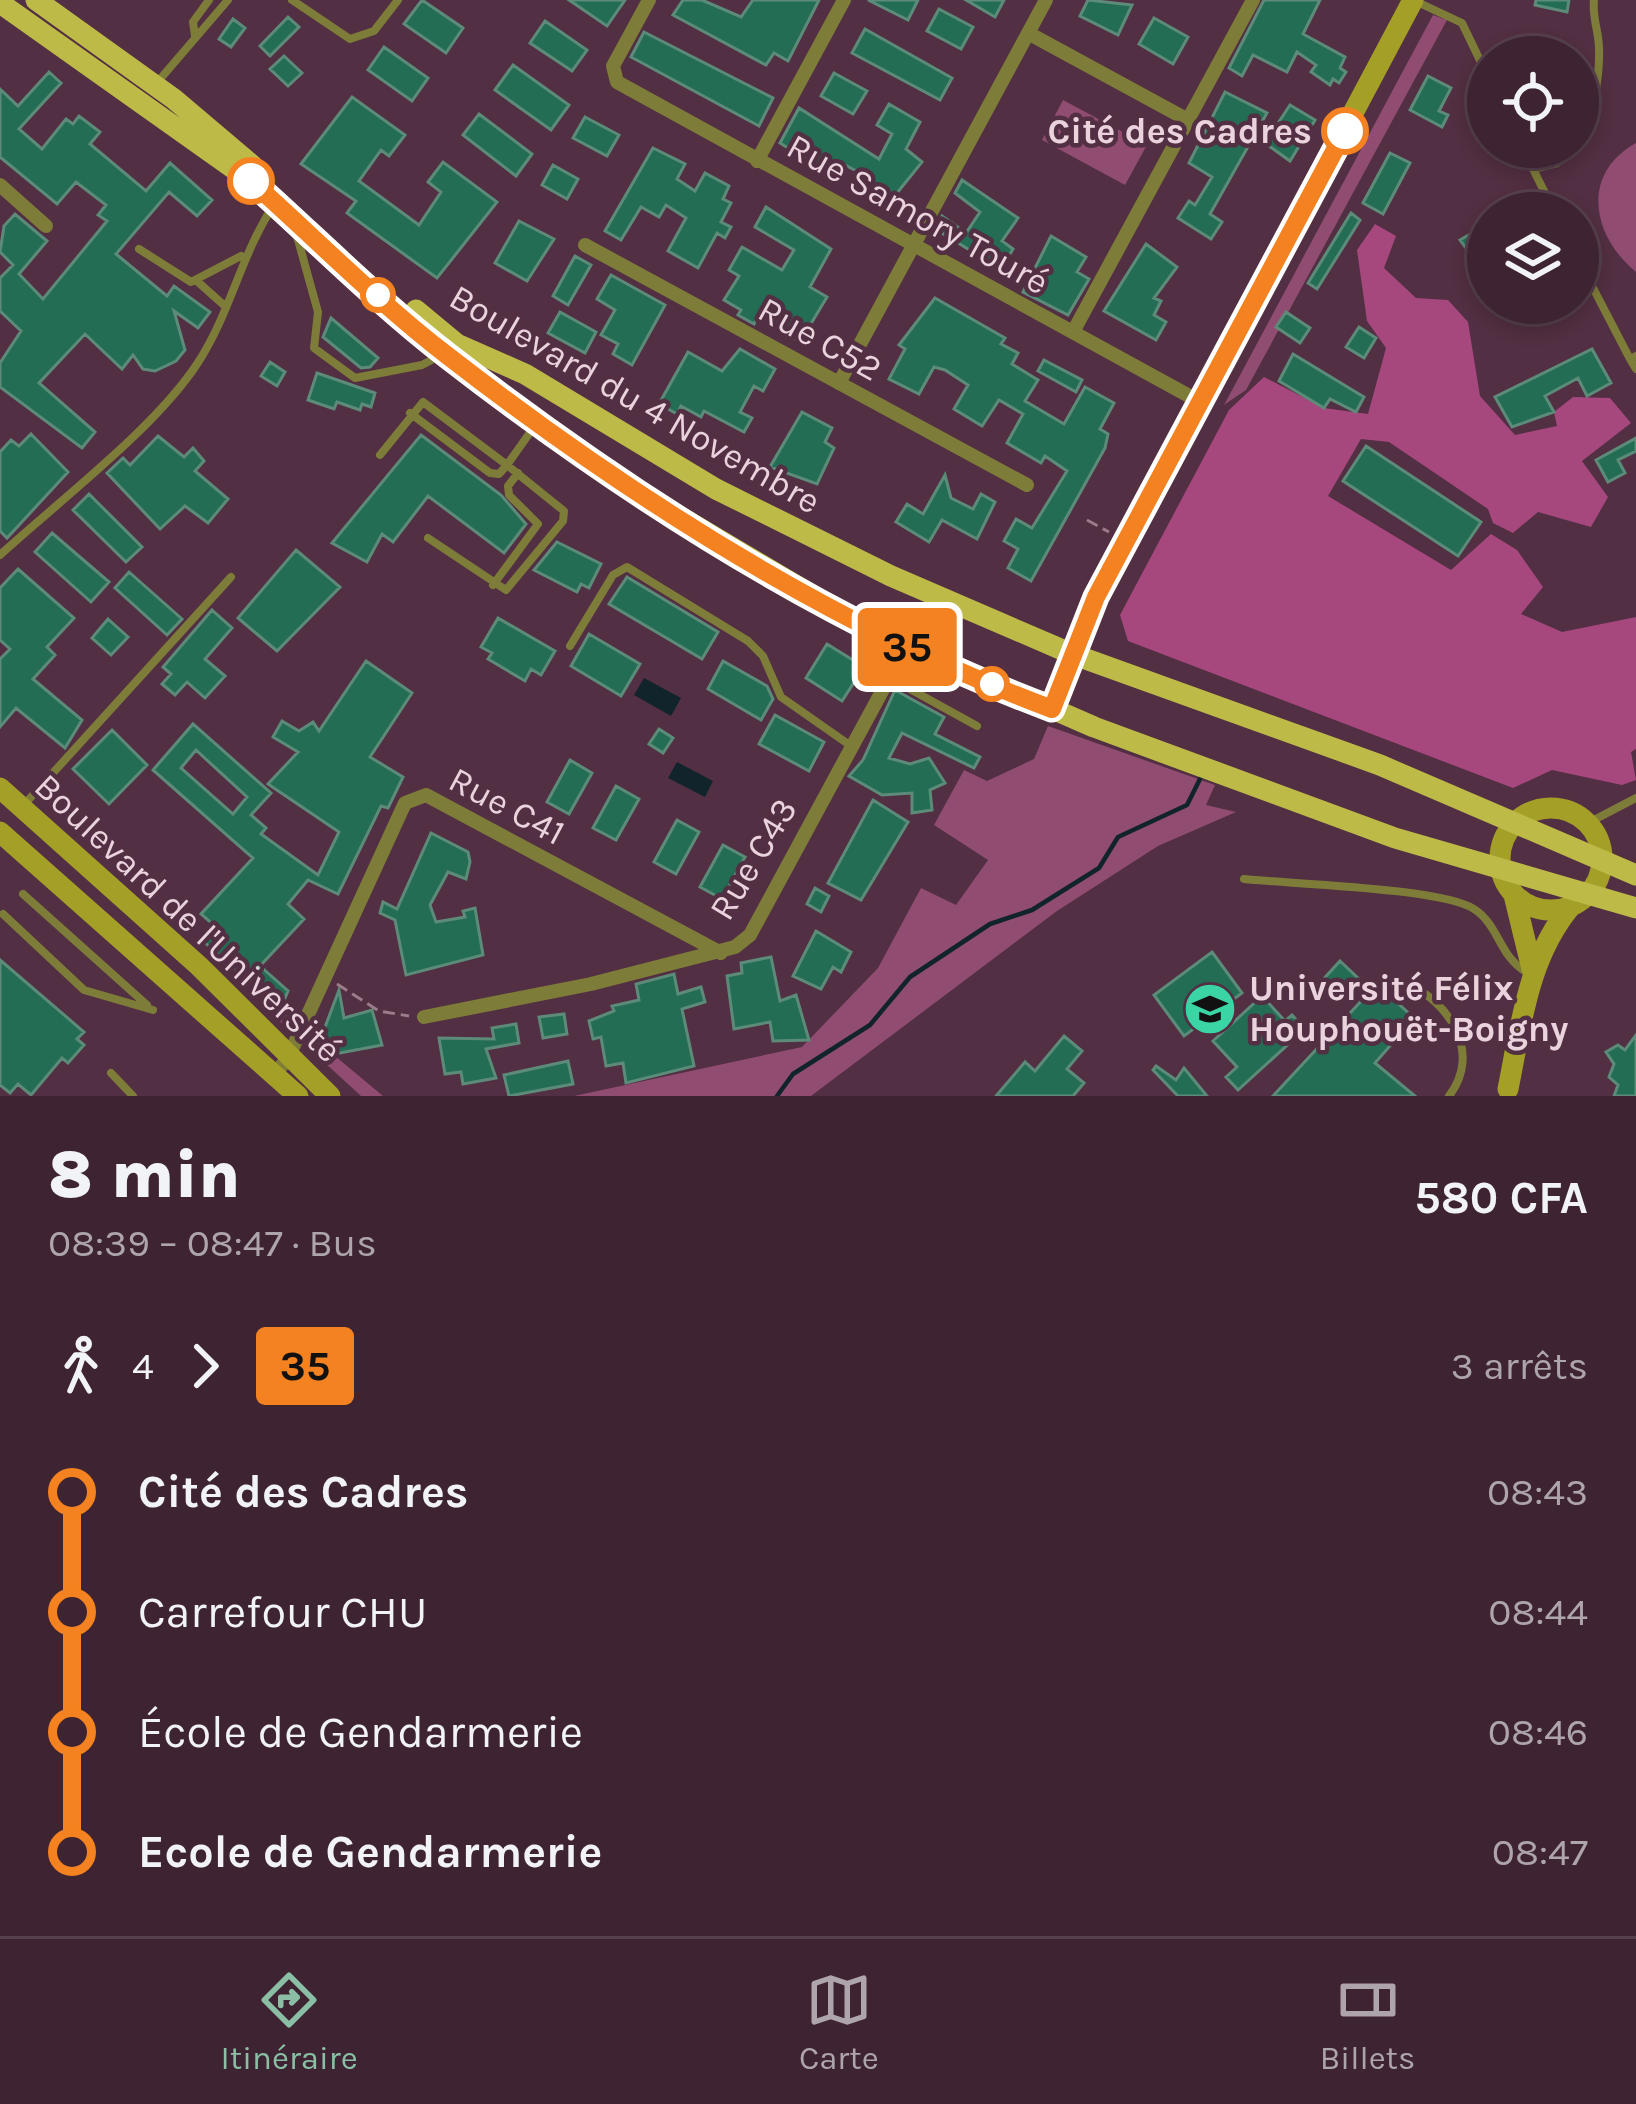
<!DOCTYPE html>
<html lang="fr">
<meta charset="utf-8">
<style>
body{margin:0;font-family:Karla,sans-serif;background:#492f3e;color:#f1f3f6;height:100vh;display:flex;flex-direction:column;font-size:45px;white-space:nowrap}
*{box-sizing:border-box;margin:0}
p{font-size:39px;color:#ada4ac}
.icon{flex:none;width:66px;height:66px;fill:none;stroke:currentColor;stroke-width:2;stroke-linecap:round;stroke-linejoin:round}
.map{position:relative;height:1096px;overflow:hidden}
.drawer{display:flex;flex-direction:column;background:#3e2332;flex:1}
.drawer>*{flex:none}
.badge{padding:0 24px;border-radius:9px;font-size:42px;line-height:78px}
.buttons{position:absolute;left:1467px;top:36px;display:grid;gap:24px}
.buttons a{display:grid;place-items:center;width:132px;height:132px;border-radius:50%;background:#3e2332;box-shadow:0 6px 18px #0003,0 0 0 3px #57404d;font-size:60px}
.map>.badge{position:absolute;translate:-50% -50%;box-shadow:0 0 0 6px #fff}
.legs{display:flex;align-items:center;gap:18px;height:132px;padding:0 48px;font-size:39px}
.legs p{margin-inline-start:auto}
.overview{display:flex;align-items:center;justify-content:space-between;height:204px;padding:0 48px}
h1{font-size:66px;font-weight:800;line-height:90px}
ul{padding:0 48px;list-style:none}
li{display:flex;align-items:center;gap:42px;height:120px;font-size:45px}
li i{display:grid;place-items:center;width:18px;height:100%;margin:0 15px;background:currentColor}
li i::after{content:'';width:30px;height:30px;margin:-15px;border:9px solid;border-radius:50%;background:#3e2332}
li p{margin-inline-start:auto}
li:first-child i{background:linear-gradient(#0000 50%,currentColor 0)}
li:last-child i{background:linear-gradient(currentColor 50%,#0000 0)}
.tabs{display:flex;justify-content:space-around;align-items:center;height:168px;border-top:3px solid #57404d;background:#3e2332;font-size:33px;color:#ada4ac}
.tabs a{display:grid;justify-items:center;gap:6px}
.tabs .active{color:#8abfa5}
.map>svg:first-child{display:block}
</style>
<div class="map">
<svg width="1636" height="1096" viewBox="0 0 1636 1096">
<rect width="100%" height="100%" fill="#522f42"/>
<!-- green -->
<path fill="#904c71" d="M 1433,15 L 1447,20 L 1246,390 L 1224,405 Z
M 1063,100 L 1147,145 L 1125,185 L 1042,140 Z
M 1636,143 L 1636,272 C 1592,236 1580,174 1636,143 Z
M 1048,726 L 1215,785 L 1206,805 L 1236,812 L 1158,846 L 1057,911 L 811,1096 L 574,1096 L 802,1047 L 878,968 L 921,888 L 956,905 L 988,860 L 934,825 L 964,770 L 987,781 L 1034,759 Z
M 280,1010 L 383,1096 L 361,1096 L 276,1018 Z"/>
<!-- forest -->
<path fill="#a6487e" d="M 1375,224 L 1396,236 L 1384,268 L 1416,298 L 1448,300 L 1468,322 L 1480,396 L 1515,435 L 1557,426 L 1554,412 L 1573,397 L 1610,398 L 1631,423 L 1582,461 L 1608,497 L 1591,527 L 1538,512 L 1513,533 L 1493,523 L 1488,509 L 1389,442 L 1361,439 L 1328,496 L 1451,570 L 1491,534 L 1517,550 L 1543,587 L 1521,614 L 1562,632 L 1636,617 L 1636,749 L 1631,752 L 1636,780 L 1622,785 L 1552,770 L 1513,788 L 1128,641 L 1120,615 L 1229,410 L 1264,377 L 1324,408 L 1368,414 L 1386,348 L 1367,321 L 1357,250 Z"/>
<!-- water -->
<path fill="#12242b" d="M 644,678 L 681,698 L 671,716 L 634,695 Z
M 677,762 L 713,781 L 705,797 L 668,778 Z"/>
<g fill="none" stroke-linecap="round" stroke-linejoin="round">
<!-- stream -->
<path stroke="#12242b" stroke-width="4.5" d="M 777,1096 L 793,1074 L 870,1025 L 910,977 L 990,924 L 1032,910 L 1099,868 L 1118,837 L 1187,805 L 1200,779"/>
</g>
<!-- building -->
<path fill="#236d55" stroke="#5d8b79" stroke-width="3" fill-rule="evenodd" d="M 422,0 L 463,28 L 446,53 L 404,24 Z
M 569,0 L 625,0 L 607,26 Z
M 683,0 L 702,0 L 741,17 L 753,0 L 819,0 L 788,61 L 774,53 L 766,65 L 673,15 Z
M 868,0 L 918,0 L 908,20 Z
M 966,0 L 1004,0 L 995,17 Z
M 1088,0 L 1132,5 L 1118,35 L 1080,16 Z
M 1264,0 L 1320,0 L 1303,34 L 1345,57 L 1340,68 L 1346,72 L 1339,83 L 1333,79 L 1330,85 L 1311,72 L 1316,65 L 1297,52 L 1287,72 L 1253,55 L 1242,76 L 1229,68 Z
M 1536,0 L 1569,0 L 1567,12 L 1535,5 Z
M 939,9 L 973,27 L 961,49 L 927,31 Z
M 288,17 L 299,27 L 270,56 L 260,46 Z
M 1154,18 L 1188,37 L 1173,64 L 1139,44 Z
M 233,19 L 245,28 L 231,47 L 219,39 Z
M 545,21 L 587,50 L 572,71 L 530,43 Z
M 865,29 L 952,78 L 940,100 L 852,53 Z
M 644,32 L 773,98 L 759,126 L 631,57 Z
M 384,47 L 428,78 L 412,101 L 368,70 Z
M 284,56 L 302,73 L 288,86 L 270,69 Z
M 513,65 L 569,105 L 551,130 L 495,90 Z
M 49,72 L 61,83 L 19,129 L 42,149 L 66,119 L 73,124 L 79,116 L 100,132 L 90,144 L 146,191 L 170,163 L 212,200 L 197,216 L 169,192 L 116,254 L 167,296 L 174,286 L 210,312 L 198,328 L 174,311 L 185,350 L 176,361 L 155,371 L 143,369 L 133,355 L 122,369 L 85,334 L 39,383 L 95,432 L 82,448 L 0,387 L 0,363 L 21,331 L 0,311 L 0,278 L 13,265 L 0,252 L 4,226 L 15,214 L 47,241 L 19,274 L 43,299 L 107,221 L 98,215 L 106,205 L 76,182 L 57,204 L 0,157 L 0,89 L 18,106 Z
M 834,73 L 867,91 L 853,114 L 821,96 Z
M 1428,76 L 1451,88 L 1439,111 L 1448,115 L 1442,127 L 1410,110 Z
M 1225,92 L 1267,113 L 1210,214 L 1222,222 L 1211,239 L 1178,218 L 1189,201 L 1195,205 L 1212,177 L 1189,163 Z
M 352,97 L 405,135 L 389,156 L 381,150 L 359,181 L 419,225 L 441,192 L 428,182 L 443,162 L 497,202 L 437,278 L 347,213 L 356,201 L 301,164 Z
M 889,104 L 920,122 L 906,149 L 922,162 L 889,203 L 859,183 L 864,175 L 843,164 L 835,177 L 780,143 L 799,108 L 879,159 L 892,134 L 877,125 Z
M 1290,105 L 1315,120 L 1290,161 L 1265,143 Z
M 479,114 L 532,154 L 516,176 L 463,135 Z
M 585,117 L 619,135 L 607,156 L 573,138 Z
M 653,148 L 685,164 L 677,179 L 695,191 L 705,173 L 729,186 L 723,199 L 731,203 L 721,222 L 731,227 L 725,238 L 717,233 L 698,268 L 668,251 L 686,218 L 666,205 L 659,217 L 641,207 L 621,240 L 605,231 Z
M 1390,153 L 1410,163 L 1383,214 L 1363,203 Z
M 553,165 L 578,179 L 567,199 L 542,185 Z
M 962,180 L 1018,218 L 1002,241 L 1013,249 L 1001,269 L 935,229 L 942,216 L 966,233 L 980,212 L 955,193 Z
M 766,207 L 831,249 L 810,287 L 827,297 L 800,342 L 758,317 L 754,324 L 738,315 L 741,310 L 724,300 L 739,276 L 729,270 L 742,247 L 782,270 L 794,250 L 755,227 Z
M 1351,213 L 1360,220 L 1317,289 L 1308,283 Z
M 519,221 L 554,239 L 527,281 L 495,263 Z
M 1488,224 L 1488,263 L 1480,267 L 1460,240 Z
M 1051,236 L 1086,257 L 1077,272 L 1089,279 L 1068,315 L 1023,292 Z
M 1146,244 L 1177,267 L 1154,298 L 1161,301 L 1154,315 L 1166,322 L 1156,340 L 1104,311 Z
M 575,256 L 591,265 L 568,305 L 553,296 Z
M 611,275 L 665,305 L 632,365 L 613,354 L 618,344 L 601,335 L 615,310 L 597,299 Z
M 935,298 L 1005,338 L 1001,344 L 1018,353 L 1012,364 L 1038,380 L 1025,401 L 1064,424 L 1085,387 L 1114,403 L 1100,429 L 1108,434 L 1105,448 L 1031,581 L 1008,568 L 1018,549 L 1004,541 L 1016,519 L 1032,528 L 1067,471 L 1045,456 L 1041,463 L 1007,443 L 1023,414 L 999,400 L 982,426 L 954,409 L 968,385 L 945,370 L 934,367 L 919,394 L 889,379 L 905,349 L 899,345 Z
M 560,312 L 596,332 L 585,353 L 548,333 Z
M 1286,312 L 1310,328 L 1300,343 L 1276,327 Z
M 331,318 L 378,358 L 370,367 L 361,368 L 323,337 Z
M 1359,327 L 1376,338 L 1364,358 L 1346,347 Z
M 740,349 L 775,369 L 763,391 L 754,386 L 740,412 L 752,418 L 744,432 L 704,411 L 701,417 L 681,406 L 677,414 L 659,404 L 688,352 L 722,371 Z
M 1592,349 L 1611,383 L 1587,396 L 1578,378 L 1545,396 L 1554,412 L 1512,427 L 1495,397 Z
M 1293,354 L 1364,397 L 1356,412 L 1330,399 L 1324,408 L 1279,381 Z
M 1044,360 L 1082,380 L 1076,392 L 1038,371 Z
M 270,362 L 285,372 L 277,386 L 261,376 Z
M 317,373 L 375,393 L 371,407 L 362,404 L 360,410 L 337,402 L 334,409 L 308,400 Z
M 802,412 L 832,428 L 825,442 L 834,448 L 817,484 L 770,467 Z
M 31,434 L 68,472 L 7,538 L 0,531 L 0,452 L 11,440 L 19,446 Z
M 421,435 L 501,495 L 526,524 L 504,553 L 428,496 L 393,542 L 382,534 L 367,562 L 332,543 Z
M 158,436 L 184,457 L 193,448 L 204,461 L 195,471 L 228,499 L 208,523 L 185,506 L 160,529 L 107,473 L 123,458 L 130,465 Z
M 1636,438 L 1636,451 L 1618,460 L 1625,473 L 1608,482 L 1596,460 Z
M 1366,446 L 1481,522 L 1458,556 L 1343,481 Z
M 945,475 L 951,498 L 973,509 L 981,494 L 995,502 L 977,539 L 942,520 L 929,542 L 896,522 L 907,504 L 923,514 Z
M 89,494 L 142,547 L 126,562 L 73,510 Z
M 52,533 L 109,582 L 91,602 L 35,552 Z
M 557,542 L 601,564 L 589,588 L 581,584 L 577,592 L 534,570 Z
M 296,550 L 340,587 L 277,651 L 238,618 Z
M 18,569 L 74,618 L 47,647 L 55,655 L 33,679 L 82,720 L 65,748 L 16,708 L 0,727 L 0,659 L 10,649 L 0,640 L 0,588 Z
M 129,572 L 182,619 L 167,635 L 115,588 Z
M 627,577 L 718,632 L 702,659 L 609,604 Z
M 212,610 L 232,628 L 205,659 L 225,676 L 205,698 L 187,682 L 175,695 L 162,684 L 171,674 L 163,667 Z
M 498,618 L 555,651 L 541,675 L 531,669 L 525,681 L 488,659 L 492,653 L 481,647 Z
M 108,619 L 128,637 L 111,655 L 92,638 Z
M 589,634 L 640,664 L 621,696 L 571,666 Z
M 827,644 L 864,667 L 842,701 L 806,678 Z
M 366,661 L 412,693 L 370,757 L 403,777 L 388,808 L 381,806 L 338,894 L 308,880 L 288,904 L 304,919 L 260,966 L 288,991 L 280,1010 L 202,940 L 215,926 L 201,914 L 253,858 L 153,770 L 193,724 L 271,793 L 251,815 L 266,828 L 261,834 L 318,875 L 339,832 L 268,784 L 298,752 L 273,737 L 282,721 L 299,731 L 313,722 L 319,731 ZM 196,750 L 247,797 L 233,814 L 181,768 Z
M 723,661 L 767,686 L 773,699 L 761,720 L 708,689 Z
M 895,690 L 944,717 L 935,734 L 980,757 L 974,768 L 902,733 L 889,758 L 910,764 L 929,758 L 945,783 L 930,790 L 932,810 L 912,813 L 912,793 L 882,795 L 849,776 L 863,760 Z
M 775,715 L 824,742 L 809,771 L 759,744 Z
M 659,729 L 673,738 L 663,753 L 649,744 Z
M 112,730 L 147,765 L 109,804 L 73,769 Z
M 570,760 L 592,773 L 569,814 L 547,802 Z
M 616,786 L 639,799 L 616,840 L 593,828 Z
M 873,800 L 908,822 L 861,900 L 828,883 Z
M 677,820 L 699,832 L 676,874 L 654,862 Z
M 431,833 L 468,852 L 470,862 L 466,879 L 448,872 L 430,905 L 436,922 L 465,917 L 463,911 L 475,908 L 483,955 L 406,975 L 395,920 L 380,913 L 383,902 L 397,909 Z
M 723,845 L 745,857 L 722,899 L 700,887 Z
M 815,888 L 829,896 L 821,912 L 807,904 Z
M 816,931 L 851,952 L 841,972 L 833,967 L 821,989 L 793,976 Z
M 1212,952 L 1242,993 L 1184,1036 L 1154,995 Z
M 771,957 L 780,1001 L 796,995 L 809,1040 L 773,1041 L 770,1022 L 734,1029 L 727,976 L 742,973 L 741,963 Z
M 0,960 L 84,1032 L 77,1039 L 84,1045 L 68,1063 L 62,1058 L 31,1095 L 18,1084 L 10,1093 L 0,1085 Z
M 1340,961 L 1360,980 L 1338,1000 L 1320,983 Z
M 674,974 L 678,994 L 701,987 L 705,1002 L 682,1009 L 694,1066 L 626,1083 L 623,1063 L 606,1066 L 601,1037 L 593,1039 L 589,1021 L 614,1011 L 612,1006 L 639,1000 L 636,984 Z
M 1377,984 L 1414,1018 L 1375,1063 L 1415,1096 L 1273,1096 Z
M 339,990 L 344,1018 L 372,1010 L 382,1045 L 340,1053 L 319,1043 Z
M 1262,996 L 1285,1021 L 1292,1015 L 1305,1029 L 1238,1090 L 1226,1077 L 1237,1067 L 1213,1041 Z
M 564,1014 L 567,1034 L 543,1038 L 539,1017 Z
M 516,1024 L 519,1043 L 486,1049 L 496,1078 L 463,1084 L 461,1072 L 445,1074 L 439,1038 L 494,1039 L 492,1028 Z
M 1636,1035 L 1636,1096 L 1614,1096 L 1618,1085 L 1609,1077 L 1614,1064 L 1606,1052 L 1618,1045 L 1625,1050 Z
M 1064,1036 L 1082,1051 L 1067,1069 L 1084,1083 L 1073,1096 L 996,1096 L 1025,1062 L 1035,1071 Z
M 568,1061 L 573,1084 L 509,1096 L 504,1075 Z
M 1156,1066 L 1176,1080 L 1184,1068 L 1207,1096 L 1178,1096 L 1153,1070 Z"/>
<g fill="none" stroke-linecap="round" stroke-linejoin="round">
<!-- path -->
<path stroke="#9a7c8b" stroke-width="3" stroke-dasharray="12 6" stroke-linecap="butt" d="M 1087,520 L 1109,532
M 337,984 L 379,1011 L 409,1016"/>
<!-- lane -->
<path stroke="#7e7c39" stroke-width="8" d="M 292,0 L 350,39 L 374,31 L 398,0
M 1415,1 L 1462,23 L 1488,77
M 195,36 L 193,22 L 209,0
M 155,85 L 228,0
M 1578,146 C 1592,121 1600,78 1599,49 C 1599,32 1592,18 1594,0
M 1522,147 L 1533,169
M 1555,213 L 1533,169 L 1557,163 L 1577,147
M 295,229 L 318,312 L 314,348 L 355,378 L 422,365 L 439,356
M 139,249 L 191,282 L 241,256
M 1578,259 L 1630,359
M 198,282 L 226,307
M 1636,356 L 1630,359 L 1636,369
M 410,413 L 490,473 L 499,474 L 507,465 L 564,511 L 563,521 L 506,590 L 428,538
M 380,455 L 423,402 L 507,465 L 536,424
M 0,555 C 59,501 157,427 199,361 C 231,311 241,254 275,203
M 493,585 L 538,524 L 509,495 L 508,486 L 518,473
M 570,646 L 613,575 L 627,567 L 748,641 L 763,656 L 781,697 L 851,746
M 890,678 L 977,726
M 22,807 L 231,577
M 1588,823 L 1636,798
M 1244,879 C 1292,884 1442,888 1474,909 C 1499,925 1499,956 1526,972
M 23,894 L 147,1005
M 3,914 L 84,990 L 153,1010
M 1406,983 C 1448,1001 1483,1052 1449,1096
M 111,1073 L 133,1096"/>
<!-- street -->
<path stroke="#7e7c39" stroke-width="14" d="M 649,0 L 613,66 L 617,82 L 1202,403
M 1028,33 L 1188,120
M 757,161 L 844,0
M 0,185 L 46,226
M 585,245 L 1027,485
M 1073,332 L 1253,0
M 839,383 L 1046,0
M 424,1017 L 591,984 L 735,947 L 750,935 L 906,647
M 274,1075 L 288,1058 L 405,803 L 426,795 L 721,953"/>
<!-- secondary -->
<path stroke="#a49f26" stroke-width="21" d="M 1052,709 L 1096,597 L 1413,0
M 0,788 L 199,966 L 330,1096
M1500 859a51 51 0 1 1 102 0a51 51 0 1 1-102 0Z
M 0,832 L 298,1096
M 1514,895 L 1532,969
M 1508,1089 C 1521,1025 1528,957 1571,906"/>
<!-- primary -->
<path stroke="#bdba47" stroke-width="21" d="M 36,0 L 174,99 L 253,166
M 0,3 L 251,181 L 444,353 L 537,423 L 652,500 L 871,630 L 1094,727 L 1395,838 L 1636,908
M 416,310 L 457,344 L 525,374 L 716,489 L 891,576 L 1072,654 L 1380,765 L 1636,875"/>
</g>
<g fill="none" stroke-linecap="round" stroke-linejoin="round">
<!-- line-1 casing -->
<g stroke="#fff" stroke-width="27">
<path id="line-1" d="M 251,181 C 316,239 379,303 448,356 C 631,498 835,628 1052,709 L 1096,597 L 1345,131"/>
</g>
<!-- line-1 -->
<use href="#line-1" stroke="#f58220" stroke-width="18"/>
</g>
<!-- icons -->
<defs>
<g id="university-disc" transform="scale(2.7)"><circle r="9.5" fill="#3ad4a5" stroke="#522f42"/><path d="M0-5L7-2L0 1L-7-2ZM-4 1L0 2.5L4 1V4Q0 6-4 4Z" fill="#111"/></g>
</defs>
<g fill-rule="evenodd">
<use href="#university-disc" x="1210" y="1009"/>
</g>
<!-- markers -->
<g fill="#fff" stroke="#f58220" stroke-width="6">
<circle cx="1345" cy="131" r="21"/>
<circle cx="251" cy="181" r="21"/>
<circle cx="378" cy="295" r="15"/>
<circle cx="992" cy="684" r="15"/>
</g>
<g text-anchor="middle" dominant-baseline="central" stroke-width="9" stroke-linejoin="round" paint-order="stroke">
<!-- stop labels -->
<g font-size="36" font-weight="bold" fill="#ead3dd" stroke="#522f42" text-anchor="end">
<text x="1312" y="131">Cité des Cadres</text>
</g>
<!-- street labels -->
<g font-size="36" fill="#ead3dd" stroke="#522f42">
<text transform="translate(918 214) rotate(29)">Rue Samory Touré</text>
<text transform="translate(820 339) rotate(29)">Rue C52</text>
<text transform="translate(635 399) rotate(30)">Boulevard du 4 Novembre</text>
<text transform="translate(507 806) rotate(28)">Rue C41</text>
<text transform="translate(753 859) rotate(-59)">Rue C43</text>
<text transform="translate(188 918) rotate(43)">Boulevard de l'Université</text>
</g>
<!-- poi labels -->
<g font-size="36" font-weight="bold" fill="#ead3dd" stroke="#522f42" text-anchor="start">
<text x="1249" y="988">Université Félix<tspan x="1249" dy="41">Houphouët-Boigny</tspan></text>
</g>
</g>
</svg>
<div class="buttons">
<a><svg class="icon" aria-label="locate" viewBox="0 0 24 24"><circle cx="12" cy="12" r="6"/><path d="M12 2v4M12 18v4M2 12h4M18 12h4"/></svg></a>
<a><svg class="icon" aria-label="layers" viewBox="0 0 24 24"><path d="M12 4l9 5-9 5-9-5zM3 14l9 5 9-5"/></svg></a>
</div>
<b class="badge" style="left:907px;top:647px;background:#f58220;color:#111">35</b>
</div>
<section class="drawer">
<div class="overview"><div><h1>8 min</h1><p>08:39 – 08:47 · Bus</p></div><b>580 CFA</b></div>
<div class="legs"><svg class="icon" aria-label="walk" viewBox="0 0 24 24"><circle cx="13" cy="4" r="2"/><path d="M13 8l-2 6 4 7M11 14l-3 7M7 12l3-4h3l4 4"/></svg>4<svg class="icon" aria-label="forward" viewBox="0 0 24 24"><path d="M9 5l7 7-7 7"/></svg><b class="badge" style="background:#f58220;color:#111">35</b><p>3 arrêts</p></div>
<ul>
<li><i style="color:#f58220"></i><b>Cité des Cadres</b><p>08:43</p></li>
<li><i style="color:#f58220"></i><span>Carrefour CHU</span><p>08:44</p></li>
<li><i style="color:#f58220"></i><span>École de Gendarmerie</span><p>08:46</p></li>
<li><i style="color:#f58220"></i><b>Ecole de Gendarmerie</b><p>08:47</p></li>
</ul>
</section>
<nav class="tabs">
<a class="active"><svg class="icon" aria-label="directions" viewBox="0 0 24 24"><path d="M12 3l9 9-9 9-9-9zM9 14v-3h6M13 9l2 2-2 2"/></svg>Itinéraire</a>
<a><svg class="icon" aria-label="map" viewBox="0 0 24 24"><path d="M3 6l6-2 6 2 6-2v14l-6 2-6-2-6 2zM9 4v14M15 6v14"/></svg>Carte</a>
<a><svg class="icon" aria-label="tickets" viewBox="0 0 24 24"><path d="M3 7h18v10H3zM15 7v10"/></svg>Billets</a>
</nav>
